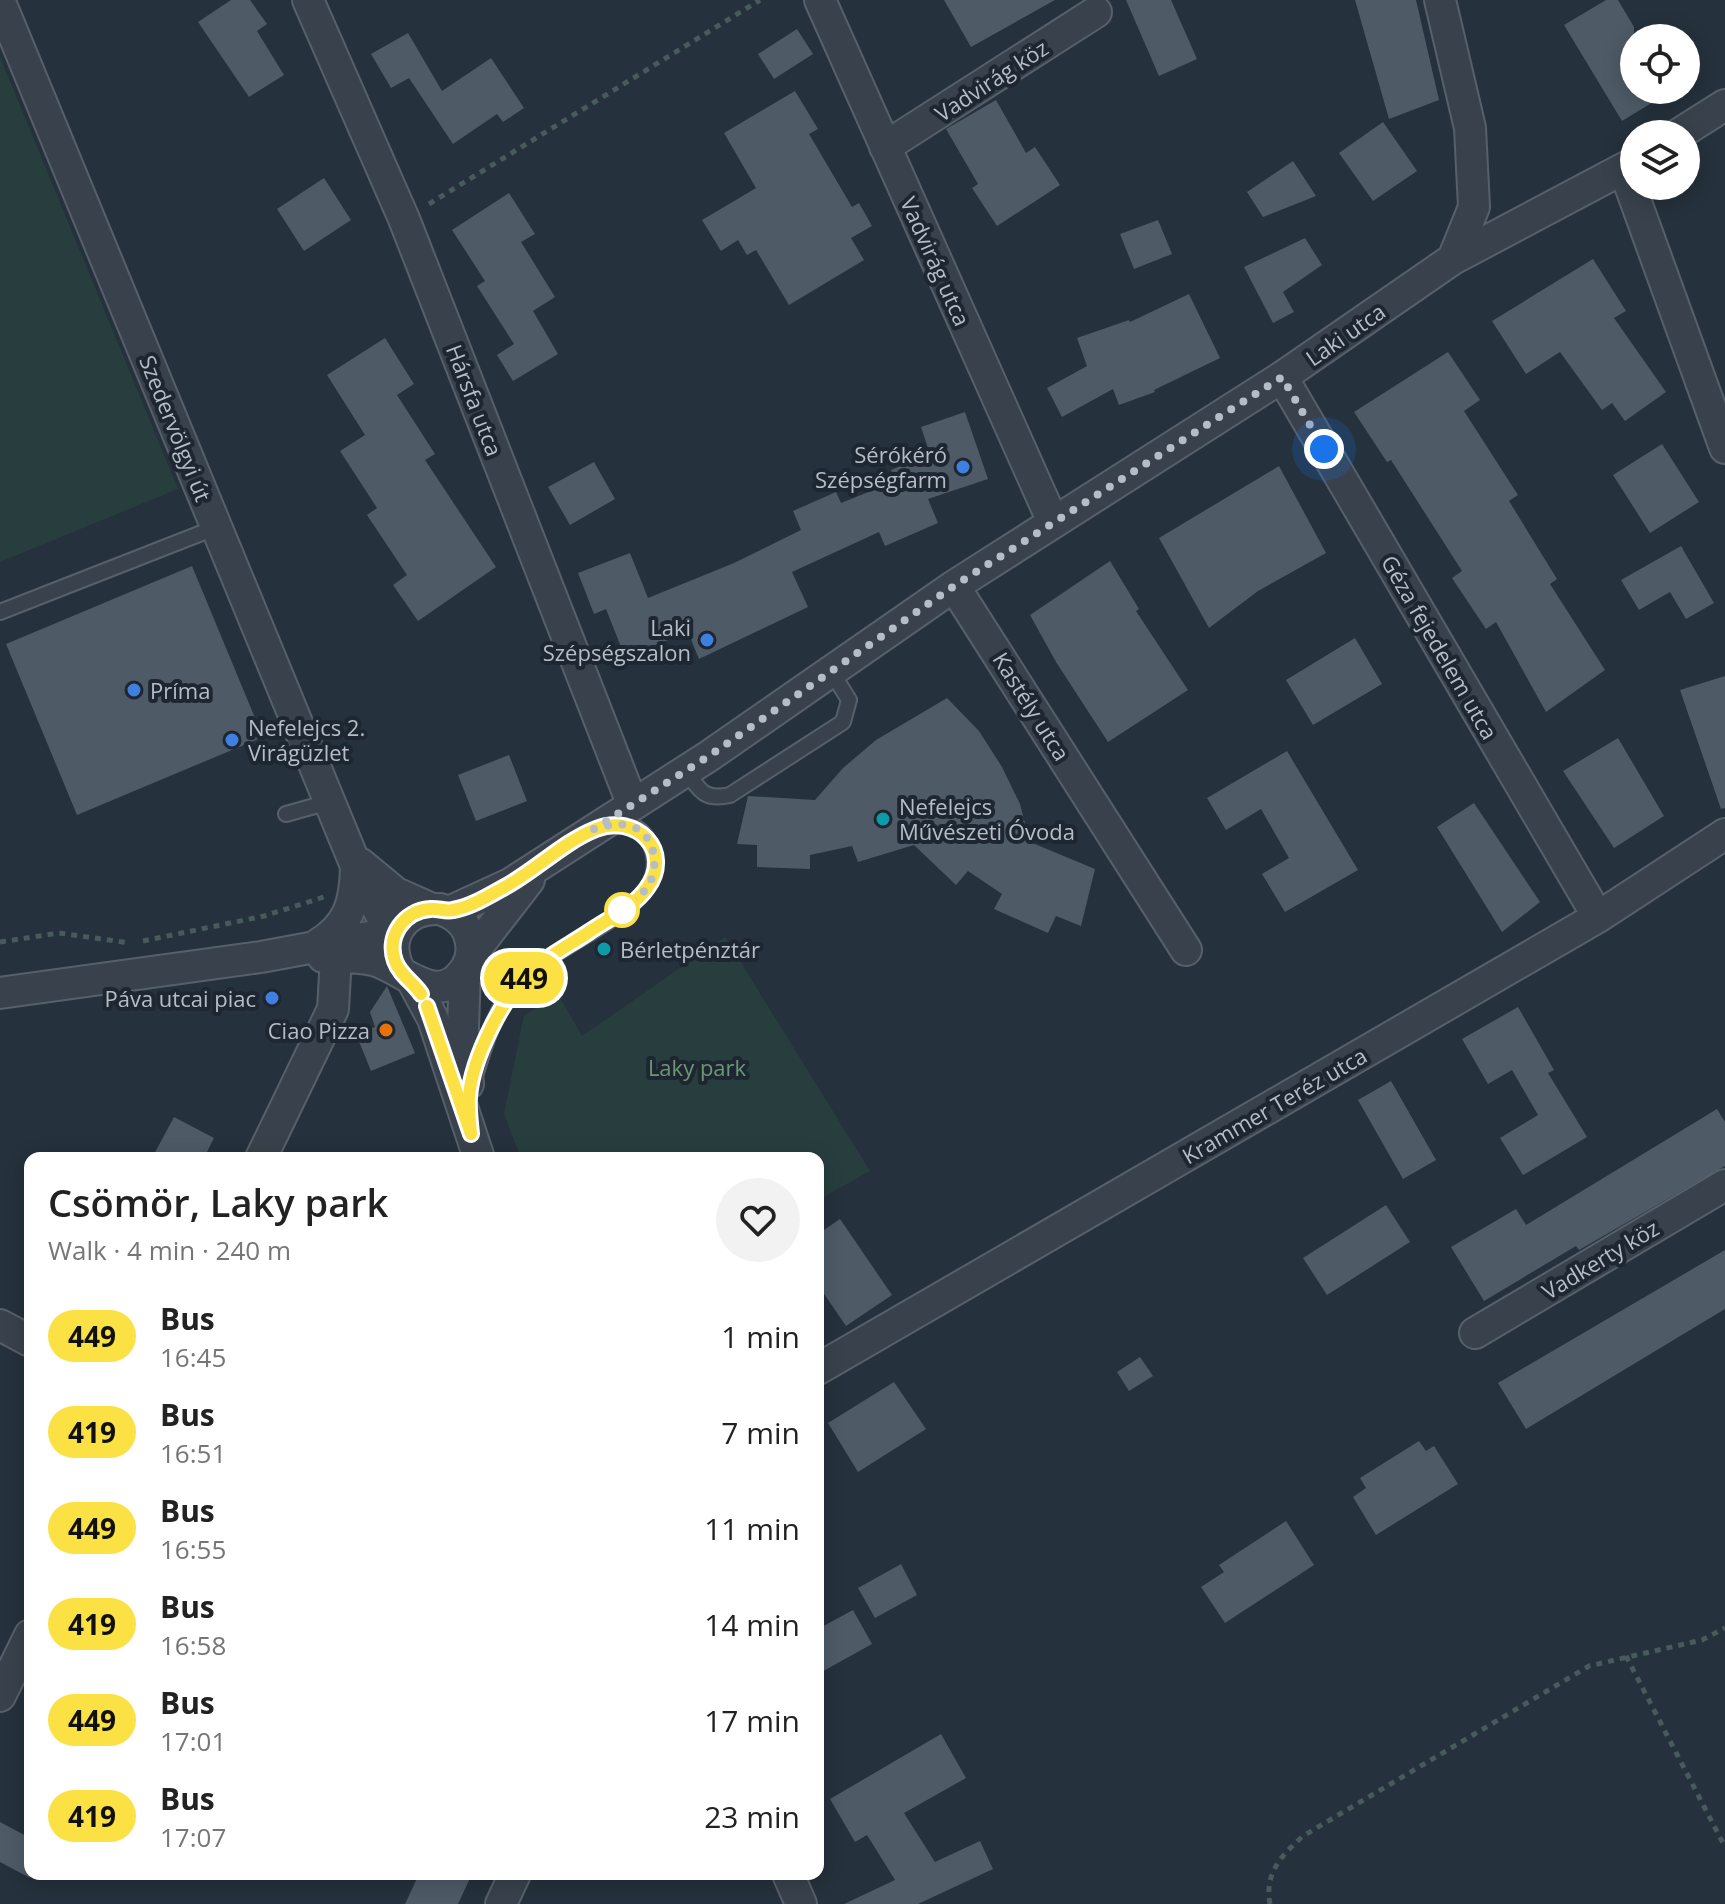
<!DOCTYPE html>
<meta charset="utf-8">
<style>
body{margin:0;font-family:"Open Sans",sans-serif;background:#f2f2f2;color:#222;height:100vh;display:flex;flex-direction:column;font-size:30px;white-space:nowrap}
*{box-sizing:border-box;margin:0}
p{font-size:26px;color:#767676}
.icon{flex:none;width:44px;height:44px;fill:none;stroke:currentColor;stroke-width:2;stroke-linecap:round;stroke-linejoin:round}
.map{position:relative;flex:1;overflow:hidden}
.sheet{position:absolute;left:24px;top:1152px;width:800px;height:728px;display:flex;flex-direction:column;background:#fff;border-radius:16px;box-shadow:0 4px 20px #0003}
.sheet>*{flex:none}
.badge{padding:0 16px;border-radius:26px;font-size:28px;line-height:52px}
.fabs{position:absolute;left:1620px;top:24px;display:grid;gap:16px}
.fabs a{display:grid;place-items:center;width:80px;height:80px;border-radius:50%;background:#fff;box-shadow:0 4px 20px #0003;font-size:40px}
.you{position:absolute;width:40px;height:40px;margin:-20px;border:6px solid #fff;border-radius:50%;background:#1a73e8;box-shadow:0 0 0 12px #1a73e833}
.map>.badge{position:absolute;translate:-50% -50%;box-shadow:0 0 0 4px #fff}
.round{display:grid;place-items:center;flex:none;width:84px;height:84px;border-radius:42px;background:#f2f2f2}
.overview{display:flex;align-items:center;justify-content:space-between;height:136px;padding:0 24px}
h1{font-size:38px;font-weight:600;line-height:60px}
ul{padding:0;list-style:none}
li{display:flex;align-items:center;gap:24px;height:96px;padding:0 24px}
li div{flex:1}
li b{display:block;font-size:30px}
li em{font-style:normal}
li .badge{min-width:88px;font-weight:700;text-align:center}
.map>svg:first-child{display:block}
</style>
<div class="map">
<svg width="1725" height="1904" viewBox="0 0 1725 1904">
<rect width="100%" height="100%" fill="#25313c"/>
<!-- green -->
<path fill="#283e3e" d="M 0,57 L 178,489 L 0,562 Z
M 725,937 L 870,1171 L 818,1200 L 818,1158 L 521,1158 L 504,1114 L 524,1015 L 559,996 L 582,1036 Z"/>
<!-- building -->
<path fill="#4e5b67" d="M 231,0 L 250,0 L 267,24 L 257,31 L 284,75 L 249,97 L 198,22 Z
M 944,0 L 1055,0 L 971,47 Z
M 1126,0 L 1171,0 L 1197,59 L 1159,76 Z
M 1355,0 L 1416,0 L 1439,100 L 1389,119 Z
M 1606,0 L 1618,0 L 1634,27 L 1634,90 L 1673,90 L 1622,121 L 1564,25 Z
M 797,29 L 813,54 L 774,79 L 758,54 Z
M 408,33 L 442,91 L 491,58 L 524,108 L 503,122 L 497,114 L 453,144 L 409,78 L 391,88 L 371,54 Z
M 795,91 L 818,129 L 809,134 L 852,207 L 859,203 L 872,226 L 851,238 L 864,260 L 789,305 L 756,250 L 747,255 L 738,240 L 721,251 L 702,220 L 756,188 L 724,133 Z
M 996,100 L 1026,153 L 1035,147 L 1060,185 L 997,226 L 972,188 L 978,184 L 946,129 Z
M 1383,122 L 1417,171 L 1373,201 L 1339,153 Z
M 1293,161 L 1316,196 L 1263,217 L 1247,192 Z
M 324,178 L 351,220 L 304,251 L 277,209 Z
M 509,193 L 535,234 L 521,242 L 555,297 L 533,311 L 558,354 L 513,381 L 497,355 L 514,344 L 477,286 L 485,281 L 452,230 Z
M 1158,220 L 1172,254 L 1134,269 L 1120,234 Z
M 1305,238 L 1322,265 L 1283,292 L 1294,312 L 1273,323 L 1244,267 Z
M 1593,259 L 1626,311 L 1614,318 L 1666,392 L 1625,421 L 1612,403 L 1602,410 L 1560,352 L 1526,374 L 1492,321 Z
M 1189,294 L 1220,358 L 1154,390 L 1155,392 L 1119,405 L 1113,389 L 1062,417 L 1047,388 L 1087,366 L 1077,338 L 1129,320 L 1130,322 Z
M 385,338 L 414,384 L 397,395 L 435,454 L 425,460 L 496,567 L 418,621 L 393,585 L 407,575 L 367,515 L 377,508 L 340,451 L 365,435 L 327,375 Z
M 1448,352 L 1480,400 L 1464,411 L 1518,495 L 1509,501 L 1557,579 L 1550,584 L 1605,670 L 1546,712 L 1496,622 L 1486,629 L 1452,578 L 1462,571 L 1391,460 L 1387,462 L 1354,412 Z
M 965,412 L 988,479 L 928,499 L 938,523 L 885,546 L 879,532 L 792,572 L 808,607 L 699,659 L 688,632 L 625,657 L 606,609 L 594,614 L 578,573 L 630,553 L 648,598 L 734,563 L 801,530 L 793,511 L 836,492 L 841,503 L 896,481 L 891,470 L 930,454 L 921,427 Z
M 1662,444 L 1699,502 L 1650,533 L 1613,475 Z
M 594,462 L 615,499 L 570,525 L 548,487 Z
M 1279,466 L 1326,553 L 1258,591 L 1209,628 L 1159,538 Z
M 1681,546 L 1714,603 L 1686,619 L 1670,592 L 1639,610 L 1621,580 Z
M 1110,561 L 1139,609 L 1136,611 L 1188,690 L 1108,742 L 1056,662 L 1030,615 Z
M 192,566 L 263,737 L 77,815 L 6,644 Z
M 1355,638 L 1382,684 L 1313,725 L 1286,680 Z
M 1725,676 L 1725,808 L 1721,809 L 1680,690 Z
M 947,698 L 979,731 L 1002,767 L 1020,804 L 1030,842 L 1095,869 L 1081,926 L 1056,916 L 1048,933 L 994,909 L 1002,894 L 968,871 L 956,885 L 914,845 L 858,862 L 852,846 L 810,855 L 810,869 L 757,867 L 757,845 L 737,844 L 748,796 L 815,800 L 843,768 L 876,740 Z
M 1618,738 L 1664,816 L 1614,848 L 1563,771 Z
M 1287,751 L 1358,870 L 1285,912 L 1262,874 L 1289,858 L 1261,809 L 1226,830 L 1207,798 Z
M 509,755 L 527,801 L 476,821 L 458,775 Z
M 1474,803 L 1540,902 L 1502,932 L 1437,827 Z
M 387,986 L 415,1053 L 371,1071 L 356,1034 L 375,1027 L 370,1012 Z
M 1518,1007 L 1554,1070 L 1548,1073 L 1587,1137 L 1523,1175 L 1500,1138 L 1538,1115 L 1512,1070 L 1488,1084 L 1462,1039 Z
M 1391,1081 L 1436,1160 L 1403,1179 L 1358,1100 Z
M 1717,1109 L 1725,1122 L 1725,1166 L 1579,1250 L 1576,1246 L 1484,1301 L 1451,1247 L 1516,1209 L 1526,1225 Z
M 174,1117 L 214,1138 L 204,1158 L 152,1158 Z
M 1386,1205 L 1410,1242 L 1327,1295 L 1303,1258 Z
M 840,1219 L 892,1295 L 846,1326 L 818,1285 L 818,1234 Z
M 1725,1250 L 1725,1309 L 1526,1429 L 1498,1383 Z
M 1140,1357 L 1153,1376 L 1129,1391 L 1117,1372 Z
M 894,1382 L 926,1429 L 858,1472 L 828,1423 Z
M 1419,1441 L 1426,1451 L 1434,1446 L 1458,1484 L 1376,1535 L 1353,1497 L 1366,1488 L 1360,1478 Z
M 1286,1521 L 1314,1565 L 1225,1623 L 1201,1587 L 1224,1572 L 1219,1565 Z
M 901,1564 L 917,1595 L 875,1618 L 858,1588 Z
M 853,1610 L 872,1644 L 818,1674 L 818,1629 Z
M 941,1734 L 966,1778 L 904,1813 L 935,1862 L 980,1841 L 993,1869 L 918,1904 L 844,1904 L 895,1880 L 867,1835 L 855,1842 L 830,1799 Z
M 0,1822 L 30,1838 L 30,1878 L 0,1862 Z
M 419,1874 L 472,1874 L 458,1904 L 405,1904 Z"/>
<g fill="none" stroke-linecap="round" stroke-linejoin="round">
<!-- service casing -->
<g stroke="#57606a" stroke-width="18">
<path id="service" d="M 0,612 L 217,527
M 686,770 C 699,790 704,801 730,795 L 843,722 L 849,700 L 831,671
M 286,814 L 329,802
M 469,962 L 506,999
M 475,1076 C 485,1045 494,1011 515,987 C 549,948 620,925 647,888 C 658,874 657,851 646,837 C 638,826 626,823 613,825"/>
</g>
<!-- minor casing -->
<g stroke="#57606a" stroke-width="34">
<path id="minor" d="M 308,0 L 404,219 L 632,803
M 820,0 L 1053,522
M 1440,0 L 1470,128 L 1474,207 L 1453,259
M 0,2 L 356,866 L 381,915 L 396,932
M 1679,134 L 1725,105
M 885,147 L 1096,12
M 1624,169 L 1725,448
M 1282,377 L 1598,917
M 954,586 L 1186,950
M 361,864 L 396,893 L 430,908
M 449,912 L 510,884 L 709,756 L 954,586 L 1282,377 L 1453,259 L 1634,163
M 317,945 C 349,926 355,903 356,868
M 471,955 L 529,880
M 323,957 C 340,957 357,956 373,960 C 404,968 439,1011 466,968 C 473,957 473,944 468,932 C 463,920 452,913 440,909 C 404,907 382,938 400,971
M 465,970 L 463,1028 L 468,1084
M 413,982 L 433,1019 L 479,1158
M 0,993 L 261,957 L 396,932
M 261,1158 L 333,1009 L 336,957
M 0,1325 L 30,1341
M 1475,1333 L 1725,1185
M 818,1369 L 1598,917 L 1725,834
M 0,1696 L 30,1635
M 788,1874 L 801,1904
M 501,1904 L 515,1874"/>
</g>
<!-- path -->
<path stroke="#475b5c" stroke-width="5" stroke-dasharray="6 6" stroke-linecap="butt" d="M 429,204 L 760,0
M 143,941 L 264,916 L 324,897
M 0,942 L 59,933 L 130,943
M 1626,1656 L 1725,1847
M 1270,1904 C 1264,1873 1282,1855 1303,1836 L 1589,1666 L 1702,1640 L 1725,1628"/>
<!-- service -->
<use href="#service" stroke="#39424c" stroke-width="14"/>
<!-- minor -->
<use href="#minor" stroke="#39424c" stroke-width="30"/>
</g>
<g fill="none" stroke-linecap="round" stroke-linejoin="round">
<!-- line casing -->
<g stroke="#fff" stroke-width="18">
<path id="line" d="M 421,994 C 413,982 400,975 395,961 C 386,936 404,911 430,909 C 438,908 445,912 453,910 C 471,907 488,896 503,888 C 535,871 563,842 596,829 C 636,813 674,851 647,888 C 634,907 608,919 589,932 C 571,944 550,955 533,969 C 504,994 472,1058 469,1097 C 468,1109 470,1122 471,1134 L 427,1006"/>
</g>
<!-- line -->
<use href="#line" stroke="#fbe143" stroke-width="12"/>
<!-- walk -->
<path stroke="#b5bdc7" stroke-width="8" stroke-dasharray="0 14.4" d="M 622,910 C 632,903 643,895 649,884 C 660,865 654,833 631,826 C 618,822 606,826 594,829 L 709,756 L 954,586 L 1282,377 L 1324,449"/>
</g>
<!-- markers -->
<g fill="#3f7fe0" stroke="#1e2731" stroke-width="3">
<circle cx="963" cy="467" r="8"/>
<circle cx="707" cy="640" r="8"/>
<circle cx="134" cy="690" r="8"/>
<circle cx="232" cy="740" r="8"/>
<circle cx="272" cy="998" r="8"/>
</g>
<g fill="#0f9aa8" stroke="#1e2731" stroke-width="3">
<circle cx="883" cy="819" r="8"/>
<circle cx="604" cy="949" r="8"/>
</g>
<circle fill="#fff" stroke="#fbe143" stroke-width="4" cx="622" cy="910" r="16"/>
<circle fill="#e8710a" stroke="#1e2731" stroke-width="3" cx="386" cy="1030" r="8"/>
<g text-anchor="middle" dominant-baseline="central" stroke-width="8" stroke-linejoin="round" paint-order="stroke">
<!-- street labels -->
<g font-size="22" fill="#b5bdc7" stroke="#1e2731">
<text transform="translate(991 80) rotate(-33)">Vadvirág köz</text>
<text transform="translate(936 261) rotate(66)">Vadvirág utca</text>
<text transform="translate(1345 334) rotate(-35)">Laki utca</text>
<text transform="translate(475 400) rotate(69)">Hársfa utca</text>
<text transform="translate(176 428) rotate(68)">Szedervölgyi út</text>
<text transform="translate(1440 647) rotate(60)">Géza fejedelem utca</text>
<text transform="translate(1032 706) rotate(58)">Kastély utca</text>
<text transform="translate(1274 1105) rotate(-30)">Krammer Teréz utca</text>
<text transform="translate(1600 1259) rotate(-31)">Vadkerty köz</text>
</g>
<!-- poi labels -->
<g font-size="22" fill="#b5bdc7" stroke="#1e2731" text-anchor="end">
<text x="947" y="454">Sérókéró<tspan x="947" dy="25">Szépségfarm</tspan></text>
<text x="691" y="627">Laki<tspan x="691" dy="25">Szépségszalon</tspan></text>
<text x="150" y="690" text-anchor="start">Príma</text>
<text x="248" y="727" text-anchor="start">Nefelejcs 2.<tspan x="248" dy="25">Virágüzlet</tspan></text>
<text x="899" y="806" text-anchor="start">Nefelejcs<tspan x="899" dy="25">Művészeti Óvoda</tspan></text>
<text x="620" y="949" text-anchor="start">Bérletpénztár</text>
<text x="256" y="998">Páva utcai piac</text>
<text x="370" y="1030">Ciao Pizza</text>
</g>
<!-- park labels -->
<g font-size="22" fill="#6d9674" stroke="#1e2731">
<text x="697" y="1067">Laky park</text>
</g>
</g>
</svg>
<div class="fabs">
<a><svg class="icon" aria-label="locate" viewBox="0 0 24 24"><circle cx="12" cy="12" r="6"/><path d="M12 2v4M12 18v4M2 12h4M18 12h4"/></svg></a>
<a><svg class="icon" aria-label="layers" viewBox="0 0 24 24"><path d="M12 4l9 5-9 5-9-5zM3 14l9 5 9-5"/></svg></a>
</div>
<div class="you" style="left:1324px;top:449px"></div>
<b class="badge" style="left:524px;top:978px;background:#fbe143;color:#111">449</b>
<section class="sheet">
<div class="overview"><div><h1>Csömör, Laky park</h1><p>Walk · 4 min · 240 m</p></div><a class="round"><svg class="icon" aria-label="heart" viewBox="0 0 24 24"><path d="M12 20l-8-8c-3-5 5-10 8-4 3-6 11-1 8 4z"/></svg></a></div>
<ul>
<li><span class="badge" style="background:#fbe143;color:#111">449</span><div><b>Bus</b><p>16:45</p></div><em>1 min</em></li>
<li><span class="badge" style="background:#fbe143;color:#111">419</span><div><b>Bus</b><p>16:51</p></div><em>7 min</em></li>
<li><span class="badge" style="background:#fbe143;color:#111">449</span><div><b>Bus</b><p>16:55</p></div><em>11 min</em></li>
<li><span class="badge" style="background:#fbe143;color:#111">419</span><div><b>Bus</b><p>16:58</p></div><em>14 min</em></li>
<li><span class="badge" style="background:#fbe143;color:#111">449</span><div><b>Bus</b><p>17:01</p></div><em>17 min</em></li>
<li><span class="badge" style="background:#fbe143;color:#111">419</span><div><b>Bus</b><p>17:07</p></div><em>23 min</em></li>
</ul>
</section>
</div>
